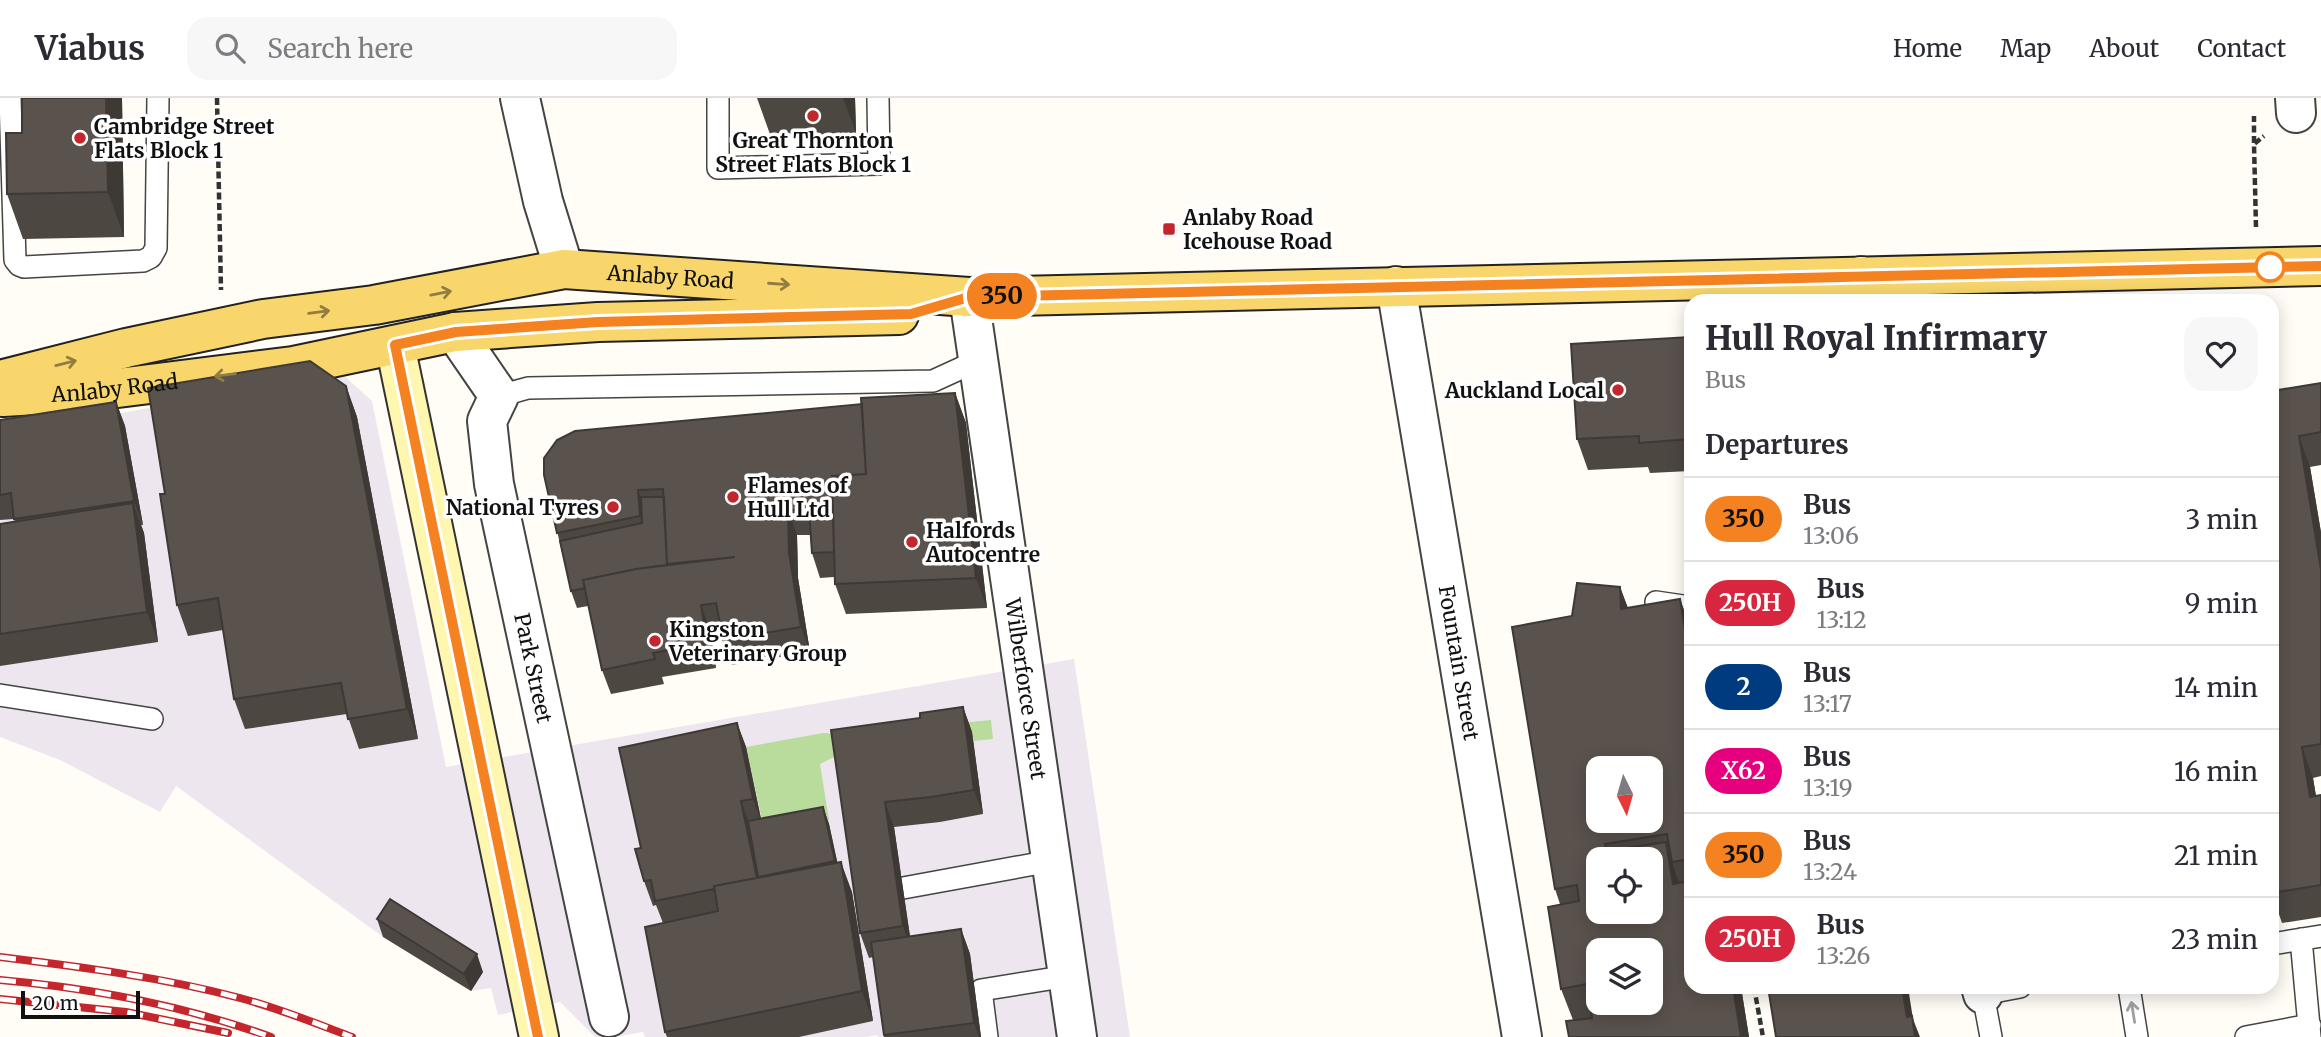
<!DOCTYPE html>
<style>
body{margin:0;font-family:Merriweather,serif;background:#f7f7f7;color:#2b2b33;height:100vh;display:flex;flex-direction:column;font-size:26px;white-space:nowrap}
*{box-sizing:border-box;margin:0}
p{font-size:23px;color:#7c7c81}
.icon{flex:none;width:38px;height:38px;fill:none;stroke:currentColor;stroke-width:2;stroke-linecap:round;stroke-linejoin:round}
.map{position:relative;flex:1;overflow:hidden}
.sheet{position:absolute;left:1684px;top:196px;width:595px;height:700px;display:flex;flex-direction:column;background:#fff;border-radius:21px;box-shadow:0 4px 18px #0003}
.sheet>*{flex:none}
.badge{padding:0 14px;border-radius:23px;font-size:24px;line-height:46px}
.needle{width:46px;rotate:175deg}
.buttons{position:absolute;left:1586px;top:658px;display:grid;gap:14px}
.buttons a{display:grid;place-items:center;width:77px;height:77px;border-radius:14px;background:#fff;box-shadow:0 4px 18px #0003;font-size:35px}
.scale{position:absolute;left:21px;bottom:18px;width:119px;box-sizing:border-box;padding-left:7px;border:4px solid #111;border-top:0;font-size:19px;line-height:24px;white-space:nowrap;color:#111;-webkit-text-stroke:5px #fff;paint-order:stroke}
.map>.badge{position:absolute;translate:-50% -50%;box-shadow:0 0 0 4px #fff}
h2{padding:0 21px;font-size:26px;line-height:63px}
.round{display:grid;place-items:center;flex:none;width:74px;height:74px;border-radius:21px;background:#f7f7f7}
.summary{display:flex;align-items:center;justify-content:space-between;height:119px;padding:0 21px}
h1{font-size:33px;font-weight:800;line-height:52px}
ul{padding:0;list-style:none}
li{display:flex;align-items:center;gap:21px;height:84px;padding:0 21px;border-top:2px solid #e1e1e2}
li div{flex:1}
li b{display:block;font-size:26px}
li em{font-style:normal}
li .badge{min-width:77px;font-weight:700;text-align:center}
header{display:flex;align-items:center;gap:42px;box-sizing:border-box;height:98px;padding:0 35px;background:#fff;border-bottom:2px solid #e1e1e2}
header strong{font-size:33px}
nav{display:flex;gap:38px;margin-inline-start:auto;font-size:24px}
.search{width:490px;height:63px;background:#f7f7f7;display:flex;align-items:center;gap:18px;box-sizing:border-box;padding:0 24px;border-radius:21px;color:#7c7c81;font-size:26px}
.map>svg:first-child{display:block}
</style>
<header>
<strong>Viabus</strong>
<div class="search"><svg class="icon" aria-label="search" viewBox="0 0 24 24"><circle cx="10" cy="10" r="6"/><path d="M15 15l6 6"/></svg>Search here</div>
<nav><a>Home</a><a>Map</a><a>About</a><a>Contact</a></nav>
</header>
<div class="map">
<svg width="2321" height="939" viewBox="0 0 2321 939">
<rect width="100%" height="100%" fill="#fffdf5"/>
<!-- industrial -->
<path fill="#eee6ef" d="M 341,275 L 372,303 L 446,669 L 1074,561 L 1130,939 L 878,939 L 877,937 L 866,939 L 645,939 L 643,934 L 614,939 L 595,939 L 560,904 L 498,917 L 491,890 L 471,893 L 383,839 L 176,688 L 160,714 L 60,662 L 0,639 L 0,337 Z"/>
<!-- forest -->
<path fill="#b9dc9c" d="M 991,622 L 993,641 L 974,643 L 972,634 L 840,656 L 820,666 L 829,722 L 764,731 L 746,649 L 823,635 L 841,636 Z"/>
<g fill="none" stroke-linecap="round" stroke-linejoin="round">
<!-- lane casing -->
<g stroke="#444" stroke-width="24">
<path id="lane" d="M 10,0 L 15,162 L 19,167 L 24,169 L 143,163 L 151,159 L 156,150 L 158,0
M 718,0 L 718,70 L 879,66 L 878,0
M 499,298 L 528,290 L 933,283 L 979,262
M 1656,504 L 1690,509
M 0,597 L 152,621
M 903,790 L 1051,763
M 2301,841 L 2310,939
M 2272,846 L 2321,838
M 2129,889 L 2137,939
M 987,939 L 981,892 L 1068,878
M 1991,939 L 1983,896 L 2020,889
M 2246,939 L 2310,927"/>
</g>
<!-- street casing -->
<g stroke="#444" stroke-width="42">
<g id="street">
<path d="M 520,0 L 543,103 L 564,171"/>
<path d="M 2295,0 L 2296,15"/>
<path d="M 1861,178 L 1866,203"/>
<path id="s1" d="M 1396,188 L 1522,939"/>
<path id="s2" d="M 969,199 L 1077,939"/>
<path id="s3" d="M 455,234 L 499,298 L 487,323 L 494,386 L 609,919"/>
<path d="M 1981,889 L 1983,896"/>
</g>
</g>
<!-- secondary casing -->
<g stroke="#333" stroke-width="42">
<path id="secondary" d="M 395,247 L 539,939"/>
</g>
<!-- primary casing -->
<g stroke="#222" stroke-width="42">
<g id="primary">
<path id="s4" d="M 0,282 L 126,250 L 263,221 L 374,207 L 564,171 L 969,199 L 2321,168"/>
<path id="s5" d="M 3,299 L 86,294 L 293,268 L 455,234 L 598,224 L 899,217"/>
</g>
</g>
<!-- path -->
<path stroke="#333" stroke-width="4.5" stroke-dasharray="7 3.5" stroke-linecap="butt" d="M 217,0 L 221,192
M 2254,45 L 2254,18
M 2256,129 L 2254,46 L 2264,38
M 1754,889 L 1763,939"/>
<!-- lane -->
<use href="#lane" stroke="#fff" stroke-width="21"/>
<!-- street -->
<use href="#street" stroke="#fff" stroke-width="38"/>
<!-- secondary -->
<use href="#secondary" stroke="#fff6b0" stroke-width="38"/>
<!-- primary -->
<use href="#primary" stroke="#f9d66b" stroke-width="38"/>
<!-- rail casing -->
<g stroke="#c4262e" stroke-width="8">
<path id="rail" d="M 0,859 C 81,869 161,879 240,900 C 278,910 315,925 352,939
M 0,882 C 91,890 185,908 271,939
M 0,901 L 126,914 L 228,935"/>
</g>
<!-- rail -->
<use href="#rail" stroke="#fff" stroke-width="5" stroke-dasharray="16" stroke-linecap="butt"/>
</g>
<!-- wall -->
<path fill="#4d4742" d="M 122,0 L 124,139 L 23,141 L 7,96 L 22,35 Z
M 757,0 L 855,0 L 856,35 L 771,39 Z
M 1690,239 L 1690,373 L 1650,375 L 1648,369 L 1588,372 L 1577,341 Z
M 2321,285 L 2321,367 L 2310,369 L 2321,434 L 2321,678 L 2313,680 L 2316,698 L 2321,697 L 2321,819 L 2282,825 L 2272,796 L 2272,293 Z
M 346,288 L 357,319 L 418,641 L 359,651 L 347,616 L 245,631 L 234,601 L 223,532 L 188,538 L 177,507 L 165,396 Z
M 955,295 L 966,325 L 987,510 L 846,516 L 835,486 L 834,479 L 820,480 L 812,455 L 810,437 L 797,437 L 798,480 L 810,554 L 732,567 L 723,542 L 721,530 L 710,532 L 716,570 L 662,579 L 664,586 L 611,596 L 602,572 L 588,508 L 577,510 L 571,493 L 544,377 L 862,306 Z
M 116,304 L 125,328 L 143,427 L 141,427 L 144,435 L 158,544 L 0,568 L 0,426 L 15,423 L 14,421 L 0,422 L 0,322 Z
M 1620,489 L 1628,510 L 1680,501 L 1690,529 L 1690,889 L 1741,889 L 1749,939 L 1569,939 L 1573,922 L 1561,891 L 1560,806 L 1555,791 L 1572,518 Z
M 963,609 L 972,634 L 983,716 L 940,724 L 894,729 L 910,838 L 961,831 L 970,856 L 981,939 L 884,939 L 873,859 L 869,860 L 860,835 L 831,632 L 920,620 Z
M 737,625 L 746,649 L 761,721 L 823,709 L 829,726 L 837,764 L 852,794 L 873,923 L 799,939 L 667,939 L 665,934 L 663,825 L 656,807 L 653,808 L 644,783 L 641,750 Z
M 377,821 L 483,874 L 471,893 L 383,839 Z"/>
<!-- shaded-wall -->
<path fill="#3f3936" d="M 106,0 L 122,0 L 124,139 L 108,94 Z
M 843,0 L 855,0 L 856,35 Z
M 346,288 L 357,319 L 418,641 L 407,611 Z
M 955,295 L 966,325 L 987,510 L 976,480 Z
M 116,304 L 125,328 L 143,427 L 134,403 Z
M 2299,338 L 2310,369 L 2321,435 L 2321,472 Z
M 638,392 L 647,417 L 649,443 L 640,418 Z
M 133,405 L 144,435 L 158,544 L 147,514 Z
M 788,412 L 797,437 L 798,480 L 810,554 L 801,529 L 789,455 Z
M 1620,489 L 1634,527 L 1621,511 Z
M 1680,501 L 1690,529 L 1690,563 Z
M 701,507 L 710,532 L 716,570 L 707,545 Z
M 963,609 L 972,634 L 983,716 L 974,692 Z
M 737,625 L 746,649 L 762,726 L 753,701 Z
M 2302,649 L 2313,680 L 2321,729 L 2310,699 Z
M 741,703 L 750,728 L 758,779 L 757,782 Z
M 885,704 L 894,729 L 912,853 L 903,828 Z
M 823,709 L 829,726 L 841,781 L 835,763 Z
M 1666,744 L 1673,764 L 1672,764 L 1681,791 L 1673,786 Z
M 841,764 L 852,794 L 873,923 L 862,893 Z
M 961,831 L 970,856 L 981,939 L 979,939 L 974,925 Z
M 477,856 L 483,874 L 471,893 L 464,876 Z
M 1733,889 L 1741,889 L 1749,939 L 1741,939 Z
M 1902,889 L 1908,889 L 1913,921 L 1920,939 L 1914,939 L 1907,919 Z"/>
<!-- building -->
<path fill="#5a524d" stroke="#3f3936" stroke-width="2" fill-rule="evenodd" d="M 22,0 L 106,0 L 108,94 L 7,96 L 6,35 L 22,35 Z
M 1690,239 L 1690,341 L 1639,345 L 1639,338 L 1577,341 L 1571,246 Z
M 310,263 L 346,288 L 407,611 L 348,621 L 341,585 L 234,601 L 218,500 L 177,507 L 160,396 L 165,396 L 148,290 Z
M 2321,285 L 2321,334 L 2299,338 L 2321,472 L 2321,646 L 2302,649 L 2310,699 L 2321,697 L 2321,787 L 2272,795 L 2272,293 Z
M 955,295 L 976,480 L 835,486 L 832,378 L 866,376 L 861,300 Z
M 116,304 L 134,403 L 14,421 L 11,395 L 0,397 L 0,322 Z
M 862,306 L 866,376 L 832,378 L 834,454 L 812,455 L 809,412 L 788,412 L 789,455 L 801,529 L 723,542 L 716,505 L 701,507 L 707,545 L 653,555 L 655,561 L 602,572 L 583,482 L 636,471 L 735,459 L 667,466 L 663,391 L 638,392 L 640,418 L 557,435 L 544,377 L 544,360 L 557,342 L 575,333 Z
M 641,399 L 664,399 L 667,467 L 636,471 L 583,482 L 585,490 L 571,493 L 560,443 L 642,425 Z
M 133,405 L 147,514 L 0,536 L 0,426 Z
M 1577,485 L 1620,489 L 1621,511 L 1680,501 L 1690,563 L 1690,761 L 1672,764 L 1667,736 L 1605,746 L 1607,753 L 1666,744 L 1673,786 L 1690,783 L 1690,889 L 1733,889 L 1741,939 L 1569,939 L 1566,923 L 1592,920 L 1587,886 L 1561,891 L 1548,809 L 1579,803 L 1577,787 L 1555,791 L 1512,529 L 1572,518 ZM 1598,670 L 1650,670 L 1650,723 L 1598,723 ZM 1598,761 L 1650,761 L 1650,814 L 1598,814 ZM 1598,852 L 1650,852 L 1650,905 L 1598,905 Z
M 963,609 L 974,692 L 931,699 L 885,704 L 903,828 L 860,835 L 831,632 L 920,620 L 920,615 Z
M 737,625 L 753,701 L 741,703 L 757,780 L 714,788 L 714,791 L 655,803 L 651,782 L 644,783 L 635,751 L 641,750 L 619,650 Z
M 823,709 L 835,763 L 758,779 L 748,723 Z
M 841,764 L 862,893 L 665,934 L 645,829 L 718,813 L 714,788 Z
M 390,801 L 477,856 L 464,876 L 377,821 Z
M 961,831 L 974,925 L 884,937 L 871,844 Z
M 1768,889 L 1902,889 L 1907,919 L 1912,918 L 1915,939 L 1776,939 Z"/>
<!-- one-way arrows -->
<defs><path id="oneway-shaft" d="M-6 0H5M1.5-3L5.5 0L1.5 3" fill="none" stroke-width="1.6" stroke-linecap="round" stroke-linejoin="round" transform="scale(1.75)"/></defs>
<g stroke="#917d42">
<use href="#oneway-shaft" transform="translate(779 186) rotate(4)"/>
<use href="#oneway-shaft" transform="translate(441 195) rotate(-11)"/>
<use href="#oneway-shaft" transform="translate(319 214) rotate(-7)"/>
<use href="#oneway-shaft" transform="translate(66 265) rotate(-14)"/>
<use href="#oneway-shaft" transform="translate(225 277) rotate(173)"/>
</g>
<use stroke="#a0a0a0" href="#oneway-shaft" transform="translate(2133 914) rotate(-99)"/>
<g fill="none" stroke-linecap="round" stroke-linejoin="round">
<!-- line casing -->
<g stroke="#fff" stroke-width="16">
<path id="line" d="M 538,939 L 395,247 L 456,234 L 598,224 L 911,216 L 969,199 L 2321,168"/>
</g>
<!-- line -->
<use href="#line" stroke="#f58220" stroke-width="10"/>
</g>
<!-- markers -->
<g fill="#c4262e" stroke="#fff" stroke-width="2.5">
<circle cx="813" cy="18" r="7"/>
<circle cx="80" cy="40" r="7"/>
<rect x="1162" y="124" width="14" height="14" rx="3.5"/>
<circle cx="1618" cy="292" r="7"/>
<circle cx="733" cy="399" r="7"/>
<circle cx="613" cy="409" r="7"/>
<circle cx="912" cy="444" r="7"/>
<circle cx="655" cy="543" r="7"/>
</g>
<circle fill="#fff" stroke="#f58220" stroke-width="3.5" cx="2270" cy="169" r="14"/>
<g text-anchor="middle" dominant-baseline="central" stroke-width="7" stroke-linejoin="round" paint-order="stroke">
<!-- poi labels -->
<g font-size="21" font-weight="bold" fill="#111" stroke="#fff" text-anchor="start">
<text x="94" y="28">Cambridge Street<tspan x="94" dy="24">Flats Block 1</tspan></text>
<text x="813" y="42" text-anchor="middle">Great Thornton<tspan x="813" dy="24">Street Flats Block 1</tspan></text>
<text x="1183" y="119">Anlaby Road<tspan x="1183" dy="24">Icehouse Road</tspan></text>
<text x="1604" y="292" text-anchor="end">Auckland Local</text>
<text x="747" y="387">Flames of<tspan x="747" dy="24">Hull Ltd</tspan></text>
<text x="599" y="409" text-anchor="end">National Tyres</text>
<text x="926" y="432">Halfords<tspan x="926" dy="24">Autocentre</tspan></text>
<text x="669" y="531">Kingston<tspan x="669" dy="24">Veterinary Group</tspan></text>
</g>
<!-- street labels -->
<g font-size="21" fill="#111" stroke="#fff">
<text stroke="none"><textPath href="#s4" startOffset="682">Anlaby Road</textPath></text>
<text stroke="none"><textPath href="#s5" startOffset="112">Anlaby Road</textPath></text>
<text stroke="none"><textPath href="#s1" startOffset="382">Fountain Street</textPath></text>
<text stroke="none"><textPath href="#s3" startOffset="357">Park Street</textPath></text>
<text stroke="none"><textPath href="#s2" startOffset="396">Wilberforce Street</textPath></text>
</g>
</g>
</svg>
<div class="buttons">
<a><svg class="needle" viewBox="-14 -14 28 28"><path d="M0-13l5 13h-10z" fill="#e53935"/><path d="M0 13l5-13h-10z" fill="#7c7c81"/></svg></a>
<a><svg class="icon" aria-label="locate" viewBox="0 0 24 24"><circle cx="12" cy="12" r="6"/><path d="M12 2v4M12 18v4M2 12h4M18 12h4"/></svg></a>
<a><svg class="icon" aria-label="layers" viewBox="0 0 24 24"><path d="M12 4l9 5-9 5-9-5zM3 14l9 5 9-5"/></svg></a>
</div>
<div class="scale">20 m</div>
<b class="badge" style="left:1002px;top:198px;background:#f58220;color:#111">350</b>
<section class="sheet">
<div class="summary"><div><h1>Hull Royal Infirmary</h1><p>Bus</p></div><a class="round"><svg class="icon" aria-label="heart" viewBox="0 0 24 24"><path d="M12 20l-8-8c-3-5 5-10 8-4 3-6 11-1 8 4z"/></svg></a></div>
<h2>Departures</h2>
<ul>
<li><span class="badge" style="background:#f58220;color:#111">350</span><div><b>Bus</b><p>13:06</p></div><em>3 min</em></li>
<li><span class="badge" style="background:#d7263d;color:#fff">250H</span><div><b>Bus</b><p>13:12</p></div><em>9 min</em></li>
<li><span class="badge" style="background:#003b80;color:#fff">2</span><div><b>Bus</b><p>13:17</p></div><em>14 min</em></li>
<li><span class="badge" style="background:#e6007e;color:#fff">X62</span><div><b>Bus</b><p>13:19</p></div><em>16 min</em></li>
<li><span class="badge" style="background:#f58220;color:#111">350</span><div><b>Bus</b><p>13:24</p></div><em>21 min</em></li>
<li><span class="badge" style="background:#d7263d;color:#fff">250H</span><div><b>Bus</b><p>13:26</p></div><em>23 min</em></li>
</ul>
</section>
</div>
